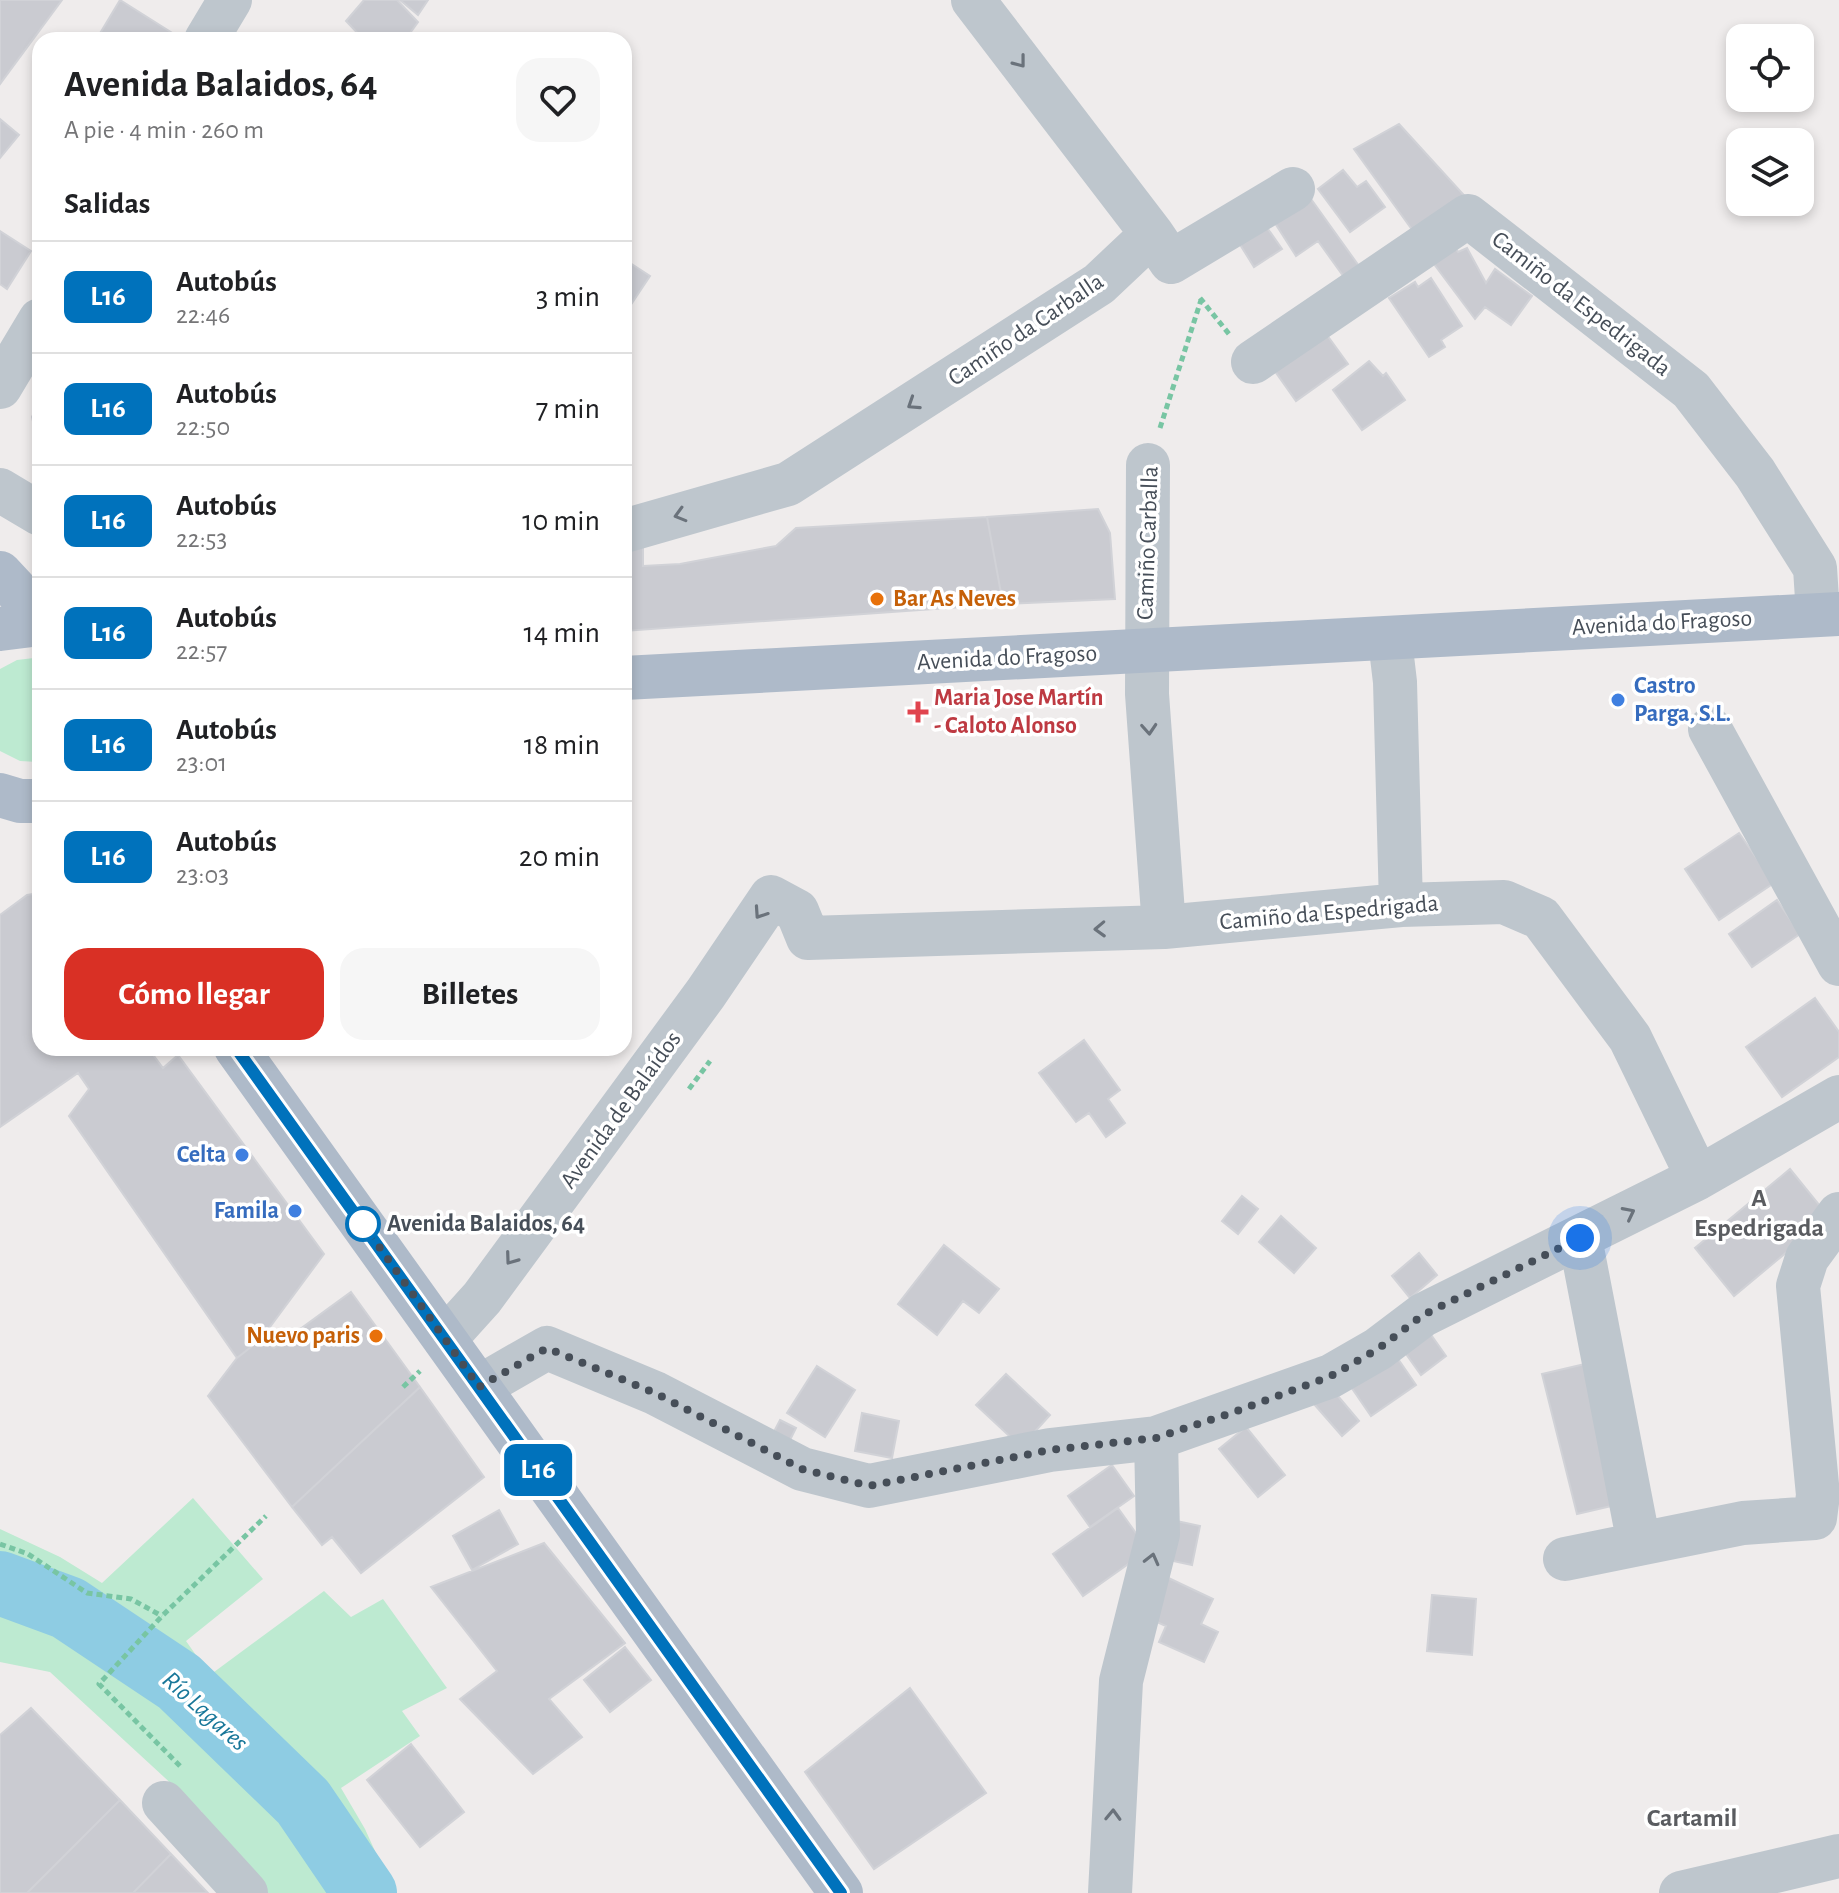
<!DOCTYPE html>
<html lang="es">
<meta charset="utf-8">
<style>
body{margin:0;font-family:"Alegreya Sans",sans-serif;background:#f6f6f6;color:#202124;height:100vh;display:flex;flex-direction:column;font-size:30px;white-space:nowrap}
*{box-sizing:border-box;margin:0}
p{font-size:26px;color:#757577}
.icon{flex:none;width:44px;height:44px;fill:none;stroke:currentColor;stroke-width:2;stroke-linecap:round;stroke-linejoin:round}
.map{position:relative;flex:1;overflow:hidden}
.details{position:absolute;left:32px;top:32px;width:600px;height:1024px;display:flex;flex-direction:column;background:#fff;border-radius:24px;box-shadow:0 4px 12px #0003}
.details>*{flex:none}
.badge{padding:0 16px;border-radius:12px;font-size:28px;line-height:52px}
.buttons{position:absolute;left:1726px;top:24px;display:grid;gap:16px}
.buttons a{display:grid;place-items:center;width:88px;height:88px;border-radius:16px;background:#fff;box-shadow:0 4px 12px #0003;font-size:40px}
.you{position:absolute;width:40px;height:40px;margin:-20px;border:6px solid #fff;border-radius:50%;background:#1a73e8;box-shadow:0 0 0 12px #1a73e833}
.map>.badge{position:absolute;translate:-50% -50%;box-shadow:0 0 0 4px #fff}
h2{padding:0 32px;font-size:30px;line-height:72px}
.round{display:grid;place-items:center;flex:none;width:84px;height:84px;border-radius:24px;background:#f6f6f6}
.headline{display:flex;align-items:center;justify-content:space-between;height:136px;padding:0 32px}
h1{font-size:38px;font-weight:600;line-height:60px}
.button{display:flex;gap:16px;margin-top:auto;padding:16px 32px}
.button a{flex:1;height:92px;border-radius:24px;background:#d93025;color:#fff;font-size:32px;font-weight:600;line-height:92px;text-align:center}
.button a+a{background:#f6f6f6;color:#202124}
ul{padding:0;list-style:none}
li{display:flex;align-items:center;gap:24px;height:112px;padding:0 32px;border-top:2px solid #e0e0e0}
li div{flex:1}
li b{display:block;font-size:30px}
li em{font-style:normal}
li .badge{min-width:88px;font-weight:700;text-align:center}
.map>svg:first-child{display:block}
</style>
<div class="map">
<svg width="1839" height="1893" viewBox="0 0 1839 1893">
<rect width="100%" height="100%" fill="#efecec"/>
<!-- green -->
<path fill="#bdead1" d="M 34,658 L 40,659 L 38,762 L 20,761 L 0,751 L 0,669 L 17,660 Z
M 193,1498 L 263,1579 L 186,1641 L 210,1675 L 324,1591 L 351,1617 L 383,1599 L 447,1688 L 402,1711 L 420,1736 L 341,1788 L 365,1829 L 394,1893 L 218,1893 L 202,1812 L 50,1672 L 0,1662 L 0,1529 L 60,1557 L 102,1583 Z"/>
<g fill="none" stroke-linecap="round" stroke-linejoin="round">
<!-- river -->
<path stroke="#8ecce3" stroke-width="64" d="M 0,1583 L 68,1608 L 179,1682 L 303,1802 L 365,1893"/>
</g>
<!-- building -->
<path fill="#cacbd1" stroke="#d1d2d7" stroke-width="2" d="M 0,0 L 62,0 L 0,84 Z
M 120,0 L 174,34 L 171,40 L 96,40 Z
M 364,0 L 397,0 L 418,22 L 405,40 L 364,40 L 346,21 Z
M 400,0 L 428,0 L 418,15 Z
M 0,119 L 19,135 L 0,158 Z
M 1399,124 L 1472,204 L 1418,238 L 1354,149 Z
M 1343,170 L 1357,187 L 1366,181 L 1385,207 L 1350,232 L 1318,189 Z
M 1301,185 L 1364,273 L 1349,284 L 1318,241 L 1296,256 L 1266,209 Z
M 1259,216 L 1282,249 L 1254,267 L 1234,235 Z
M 0,231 L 31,251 L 7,289 L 0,284 Z
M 1451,241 L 1458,252 L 1467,248 L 1486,283 L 1495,269 L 1532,296 L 1511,325 L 1485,307 L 1475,319 L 1428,256 Z
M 624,259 L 650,276 L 628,309 L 624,306 Z
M 1431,278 L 1462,326 L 1441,340 L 1445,347 L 1429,357 L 1389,298 L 1415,282 L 1418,287 Z
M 1319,324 L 1348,364 L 1296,401 L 1267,360 Z
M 1369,361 L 1383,376 L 1386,373 L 1405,400 L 1362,430 L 1333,390 Z
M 40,401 L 40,454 L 32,417 Z
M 1098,509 L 1110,533 L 1115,599 L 1003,604 L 987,517 Z
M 987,517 L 1003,604 L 624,631 L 624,549 L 643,542 L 643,566 L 680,564 L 776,546 L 796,528 Z
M 1739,833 L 1774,883 L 1719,920 L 1685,869 Z
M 40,893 L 40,1048 L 148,1048 L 163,1068 L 178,1055 L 324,1254 L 261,1339 L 237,1358 L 69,1116 L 89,1089 L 78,1073 L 0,1127 L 0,915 L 27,895 Z
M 1777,900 L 1800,934 L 1752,967 L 1729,934 Z
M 1815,998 L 1839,1032 L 1839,1057 L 1782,1097 L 1746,1047 Z
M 1084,1040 L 1120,1090 L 1108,1099 L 1125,1123 L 1106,1137 L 1089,1113 L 1076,1122 L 1039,1073 Z
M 1790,1169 L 1829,1217 L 1734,1296 L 1695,1248 Z
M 1242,1196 L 1258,1209 L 1238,1234 L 1222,1221 Z
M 1281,1216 L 1316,1248 L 1294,1273 L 1259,1242 Z
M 944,1245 L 999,1289 L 979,1313 L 963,1301 L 937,1335 L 898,1304 Z
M 1419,1253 L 1437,1275 L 1410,1298 L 1392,1276 Z
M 351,1292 L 420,1387 L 292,1507 L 208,1396 L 237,1358 L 261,1339 L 274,1348 Z
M 1427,1329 L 1446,1356 L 1421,1375 L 1401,1347 Z
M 1394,1353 L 1416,1385 L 1371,1416 L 1349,1384 Z
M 1585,1364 L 1620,1504 L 1577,1514 L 1542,1374 Z
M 817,1366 L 855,1390 L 825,1437 L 787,1413 Z
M 1006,1374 L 1050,1415 L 1021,1447 L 976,1405 Z
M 420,1387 L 484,1477 L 361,1573 L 332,1537 L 322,1545 L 292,1507 Z
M 1332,1389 L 1359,1421 L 1342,1436 L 1314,1404 Z
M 862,1413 L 899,1421 L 892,1458 L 855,1451 Z
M 780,1420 L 796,1428 L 785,1450 L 769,1441 Z
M 1246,1427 L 1285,1475 L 1258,1497 L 1219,1449 Z
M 1112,1465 L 1134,1496 L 1090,1527 L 1068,1496 Z
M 1118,1508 L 1148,1550 L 1083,1596 L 1053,1554 Z
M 499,1510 L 518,1544 L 472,1570 L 453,1536 Z
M 1172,1520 L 1200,1526 L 1192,1565 L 1164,1559 Z
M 544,1543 L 625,1643 L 549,1699 L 582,1737 L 533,1774 L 460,1699 L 497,1671 L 431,1587 Z
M 1160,1574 L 1213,1599 L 1201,1624 L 1218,1632 L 1204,1662 L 1159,1642 L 1166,1626 L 1141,1615 Z
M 1432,1595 L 1476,1599 L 1472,1655 L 1427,1651 Z
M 625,1647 L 651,1680 L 610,1712 L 584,1680 Z
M 910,1688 L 986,1793 L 874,1869 L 805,1772 Z
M 31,1708 L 120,1800 L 27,1893 L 0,1893 L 0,1735 Z
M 411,1744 L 464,1812 L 420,1847 L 367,1780 Z
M 120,1800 L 171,1854 L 133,1893 L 27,1893 Z
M 171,1854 L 208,1893 L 133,1893 Z"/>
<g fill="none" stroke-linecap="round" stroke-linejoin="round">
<!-- path -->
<path stroke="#78c5a3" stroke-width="5" stroke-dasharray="6 4" stroke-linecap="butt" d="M 1200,298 L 1229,334
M 1160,428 L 1201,300
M 689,1089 L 710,1061
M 403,1387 L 420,1371
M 0,1544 L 28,1554 L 87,1593 L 131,1599 L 162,1616
M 180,1766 L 99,1684 L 162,1616 L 266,1516"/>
<!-- minor -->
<path stroke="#bec6cd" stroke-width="44" d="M 206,40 L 230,0
M 1152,234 L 1171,262 L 1293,189
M 1253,362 L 1468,216 L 1691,390 L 1755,473 L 1815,568 L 1818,614
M 0,387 L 40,320
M 1148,465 L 1147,694 L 1164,927
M 0,490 L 40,514
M 624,531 L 788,484 L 1099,284 L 1152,234 L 973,0
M 1390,640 L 1395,682 L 1401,905
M 1710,729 L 1839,964
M 1580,1238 L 1639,1544 L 1743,1523 L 1815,1518 L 1818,1495 L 1798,1286 L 1807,1258 L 1839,1214
M 445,1339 L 482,1298 L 706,993 L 771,897 L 797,911 L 808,938 L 1164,927 L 1401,905 L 1504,902 L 1541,918 L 1630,1038 L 1698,1178
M 479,1387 L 547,1348 L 655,1393 L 802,1469 L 869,1486 L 1050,1450 L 1156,1438 L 1331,1376 L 1378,1349 L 1423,1315 L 1698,1178 L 1839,1097
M 1565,1559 L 1639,1544
M 164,1803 L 246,1893
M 1110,1893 L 1121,1681 L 1158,1534 L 1156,1438
M 1681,1893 L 1839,1856"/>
<!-- major -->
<path stroke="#aebac9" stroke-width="44" d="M 0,573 L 40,616
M 0,629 L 40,624
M 624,678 L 1839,614
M 0,795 L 20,801 L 40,801
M 236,1048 L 841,1893"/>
</g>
<!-- one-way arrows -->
<defs><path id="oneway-chevron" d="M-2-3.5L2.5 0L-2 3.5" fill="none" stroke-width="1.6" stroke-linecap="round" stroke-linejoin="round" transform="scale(2)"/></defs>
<g stroke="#6a727b">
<use href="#oneway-chevron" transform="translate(1020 62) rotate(52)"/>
<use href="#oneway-chevron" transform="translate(913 404) rotate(147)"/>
<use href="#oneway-chevron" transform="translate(680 515) rotate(164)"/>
<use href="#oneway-chevron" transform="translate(1149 729) rotate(86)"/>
<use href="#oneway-chevron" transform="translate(760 913) rotate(124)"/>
<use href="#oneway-chevron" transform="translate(1100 929) rotate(178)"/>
<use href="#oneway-chevron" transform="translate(1629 1213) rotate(-27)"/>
<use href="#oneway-chevron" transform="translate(511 1259) rotate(126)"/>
<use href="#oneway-chevron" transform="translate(1152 1559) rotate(-76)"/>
<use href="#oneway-chevron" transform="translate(1113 1815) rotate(-88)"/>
</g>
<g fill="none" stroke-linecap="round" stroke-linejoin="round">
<!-- line casing -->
<g stroke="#fff" stroke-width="18">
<path id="line" d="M 236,1048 L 841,1893"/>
</g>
<!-- line -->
<use href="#line" stroke="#0072bc" stroke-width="12"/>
<!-- walk -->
<path stroke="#464e58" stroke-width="8" stroke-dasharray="0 14.4" d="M 363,1224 L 479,1387 L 547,1348 L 655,1393 L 802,1469 L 869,1486 L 1050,1450 L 1156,1438 L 1240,1410 L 1331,1376 L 1378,1349 L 1423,1315 L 1580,1238"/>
</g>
<!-- markers -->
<g fill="#e8710a" stroke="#fff" stroke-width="3">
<circle cx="877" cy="599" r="8"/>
<circle cx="376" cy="1336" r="8"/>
</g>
<g fill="#3f7fe0" stroke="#fff" stroke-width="3">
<circle cx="1618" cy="700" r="8"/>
<circle cx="242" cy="1155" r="8"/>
<circle cx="295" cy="1211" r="8"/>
</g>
<path fill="#e0444e" stroke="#fff" stroke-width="3" d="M914 700h8v8h8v8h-8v8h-8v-8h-8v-8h8z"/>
<circle fill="#fff" stroke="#0072bc" stroke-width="4" cx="363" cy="1224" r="16"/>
<g text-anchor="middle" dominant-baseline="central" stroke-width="7" stroke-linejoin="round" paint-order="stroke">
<!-- street labels -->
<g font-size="24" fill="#464e58" stroke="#fff">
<text transform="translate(1581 304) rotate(38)">Camiño da Espedrigada</text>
<text transform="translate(1026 330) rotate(-34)">Camiño da Carballa</text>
<text transform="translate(1148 543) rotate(-88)">Camiño Carballa</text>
<text transform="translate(1662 623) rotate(-3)">Avenida do Fragoso</text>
<text transform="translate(1007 658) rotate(-3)">Avenida do Fragoso</text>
<text transform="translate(1329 913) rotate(-5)">Camiño da Espedrigada</text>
<text transform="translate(621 1110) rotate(-54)">Avenida de Balaídos</text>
</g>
<!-- food labels -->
<g font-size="24" font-weight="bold" fill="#c56008" stroke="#fff" text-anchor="start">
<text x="893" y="599">Bar As Neves</text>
<text x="360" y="1336" text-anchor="end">Nuevo paris</text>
</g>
<!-- shop labels -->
<g font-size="24" font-weight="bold" fill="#366cbe" stroke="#fff" text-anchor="end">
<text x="1634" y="686" text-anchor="start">Castro<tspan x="1634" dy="28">Parga, S.L.</tspan></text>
<text x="226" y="1155">Celta</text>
<text x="279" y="1211">Famila</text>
</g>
<!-- health labels -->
<g font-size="24" font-weight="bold" fill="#be3a42" stroke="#fff" text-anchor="start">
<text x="934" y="698">Maria Jose Martín<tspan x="934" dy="28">- Caloto Alonso</tspan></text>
</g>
<!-- stop labels -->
<g font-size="24" font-weight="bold" fill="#464e58" stroke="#fff" text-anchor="start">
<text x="387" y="1224">Avenida Balaidos, 64</text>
</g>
<!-- neighbourhood labels -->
<g font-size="26" font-weight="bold" fill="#5a5c60" stroke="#fff">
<text x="1759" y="1198">A<tspan x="1759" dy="30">Espedrigada</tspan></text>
<text x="1692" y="1818">Cartamil</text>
</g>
<!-- water labels -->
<g font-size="26" font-style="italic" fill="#187799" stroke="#fff">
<text transform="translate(205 1711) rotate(42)">Río Lagares</text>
</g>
</g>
</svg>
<div class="buttons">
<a><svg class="icon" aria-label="locate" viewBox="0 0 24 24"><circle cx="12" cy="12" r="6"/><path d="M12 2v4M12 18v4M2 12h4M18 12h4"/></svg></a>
<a><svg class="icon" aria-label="layers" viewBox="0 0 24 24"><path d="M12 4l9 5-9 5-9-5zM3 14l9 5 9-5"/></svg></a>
</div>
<div class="you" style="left:1580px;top:1238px"></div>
<b class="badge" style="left:538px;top:1470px;background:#0072bc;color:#fff">L16</b>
<section class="details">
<div class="headline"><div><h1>Avenida Balaidos, 64</h1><p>A pie · 4 min · 260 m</p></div><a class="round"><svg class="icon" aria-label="heart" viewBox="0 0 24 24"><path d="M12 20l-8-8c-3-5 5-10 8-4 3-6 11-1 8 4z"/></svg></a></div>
<h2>Salidas</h2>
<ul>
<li><span class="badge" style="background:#0072bc;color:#fff">L16</span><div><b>Autobús</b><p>22:46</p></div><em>3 min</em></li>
<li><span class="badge" style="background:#0072bc;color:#fff">L16</span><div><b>Autobús</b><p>22:50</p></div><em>7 min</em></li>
<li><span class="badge" style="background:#0072bc;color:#fff">L16</span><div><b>Autobús</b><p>22:53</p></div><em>10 min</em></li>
<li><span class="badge" style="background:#0072bc;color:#fff">L16</span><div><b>Autobús</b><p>22:57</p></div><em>14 min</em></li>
<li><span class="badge" style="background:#0072bc;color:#fff">L16</span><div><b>Autobús</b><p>23:01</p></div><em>18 min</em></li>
<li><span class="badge" style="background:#0072bc;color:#fff">L16</span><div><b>Autobús</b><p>23:03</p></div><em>20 min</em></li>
</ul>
<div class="button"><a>Cómo llegar</a><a>Billetes</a></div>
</section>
</div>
